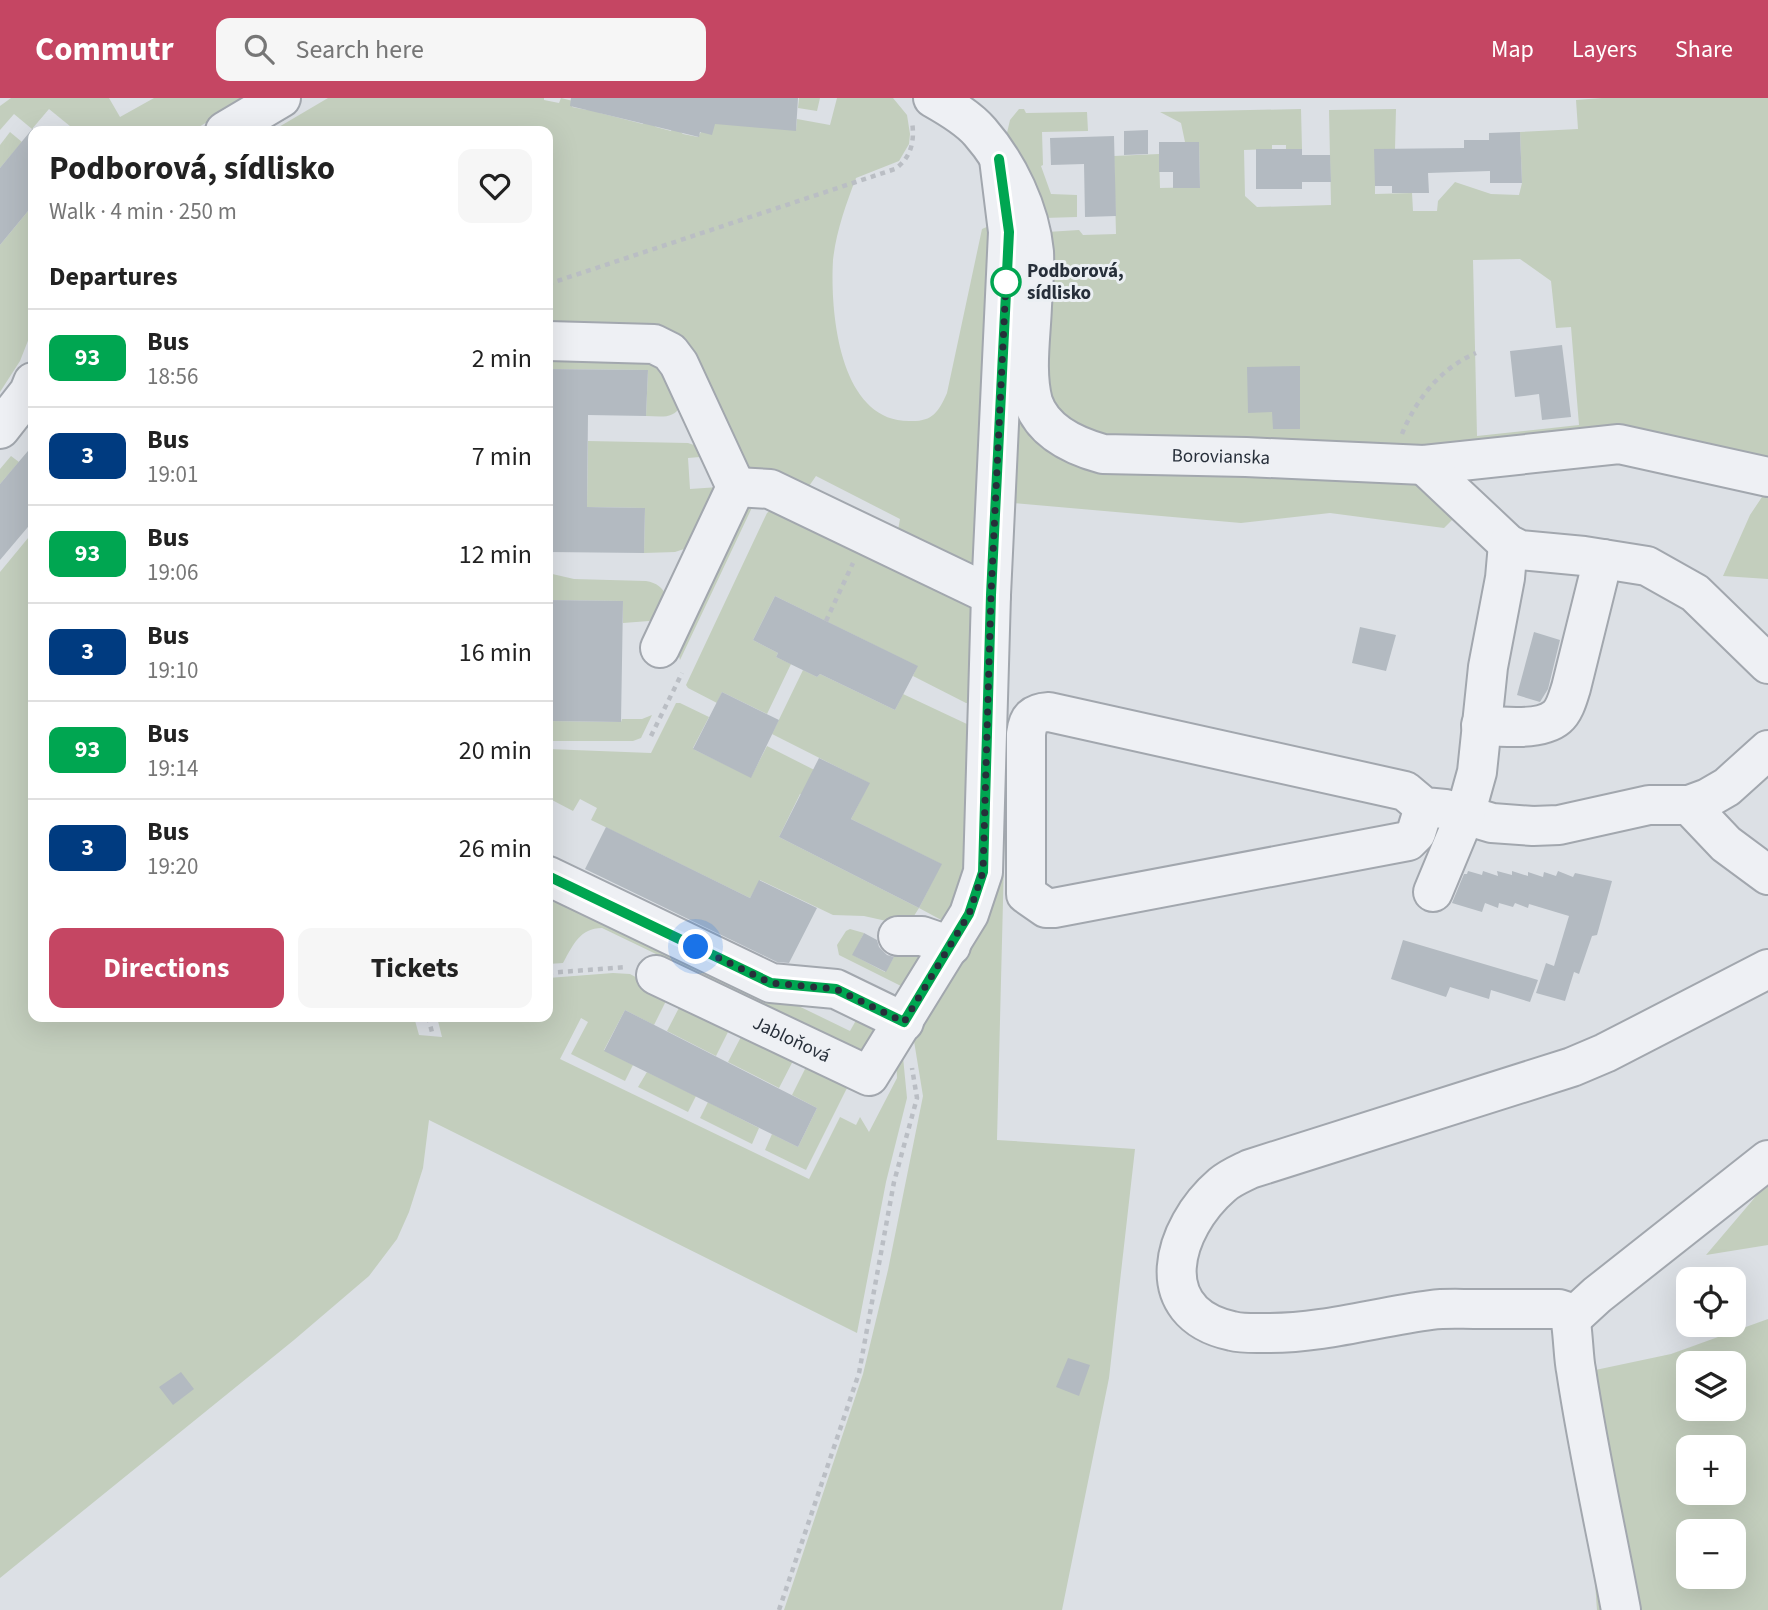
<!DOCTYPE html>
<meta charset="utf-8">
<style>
body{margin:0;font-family:"Source Sans 3",sans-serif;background:#f6f6f6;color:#222;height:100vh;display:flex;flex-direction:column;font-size:26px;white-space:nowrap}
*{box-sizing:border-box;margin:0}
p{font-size:23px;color:#767676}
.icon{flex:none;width:38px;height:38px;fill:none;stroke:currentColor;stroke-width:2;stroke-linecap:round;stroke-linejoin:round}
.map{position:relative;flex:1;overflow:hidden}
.details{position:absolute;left:28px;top:28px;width:525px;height:896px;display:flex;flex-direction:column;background:#fff;border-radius:14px;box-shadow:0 7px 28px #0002}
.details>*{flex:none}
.badge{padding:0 14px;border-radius:10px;font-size:24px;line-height:46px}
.controls{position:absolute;left:1676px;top:1169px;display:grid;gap:14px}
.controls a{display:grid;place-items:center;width:70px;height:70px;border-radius:14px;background:#fff;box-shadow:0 7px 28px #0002;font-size:35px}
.you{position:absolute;width:35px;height:35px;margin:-18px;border:5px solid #fff;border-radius:50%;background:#1a73e8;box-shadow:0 0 0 10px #1a73e833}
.map>.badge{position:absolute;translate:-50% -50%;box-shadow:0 0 0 4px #fff}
h2{padding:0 21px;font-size:26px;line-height:63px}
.round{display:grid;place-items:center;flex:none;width:74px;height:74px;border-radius:14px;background:#f6f6f6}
.head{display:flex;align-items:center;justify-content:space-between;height:119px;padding:0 21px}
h1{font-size:33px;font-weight:700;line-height:52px}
.button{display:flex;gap:14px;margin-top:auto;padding:14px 21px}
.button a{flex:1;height:80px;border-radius:14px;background:#c54663;color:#fff;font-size:28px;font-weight:700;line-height:80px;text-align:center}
.button a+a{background:#f6f6f6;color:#222}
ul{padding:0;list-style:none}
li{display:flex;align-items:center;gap:21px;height:98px;padding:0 21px;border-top:2px solid #e0e0e0}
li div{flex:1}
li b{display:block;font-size:26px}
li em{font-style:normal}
li .badge{min-width:77px;font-weight:700;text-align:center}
header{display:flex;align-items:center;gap:42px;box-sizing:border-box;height:98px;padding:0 35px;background:#c54663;color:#fff}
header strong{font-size:33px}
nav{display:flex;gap:38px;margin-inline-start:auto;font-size:24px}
.search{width:490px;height:63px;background:#f6f6f6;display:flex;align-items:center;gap:18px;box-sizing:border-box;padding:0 24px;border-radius:14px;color:#767676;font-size:26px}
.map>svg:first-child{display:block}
</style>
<header>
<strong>Commutr</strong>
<div class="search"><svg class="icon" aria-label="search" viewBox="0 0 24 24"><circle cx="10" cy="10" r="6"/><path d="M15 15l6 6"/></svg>Search here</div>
<nav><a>Map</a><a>Layers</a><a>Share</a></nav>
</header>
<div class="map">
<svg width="1768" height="1512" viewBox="0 0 1768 1512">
<rect width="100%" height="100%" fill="#dce0e5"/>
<!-- green -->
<path fill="#c3cebd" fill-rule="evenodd" d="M 11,0 L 109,0 L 120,19 L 154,0 L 248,0 L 192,33 L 76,33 L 49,11 L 32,31 L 14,16 L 0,32 L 0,8 Z
M 328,0 L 544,0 L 544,2 L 559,5 L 561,0 L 573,3 L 572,9 L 587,12 L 601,9 L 600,15 L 643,26 L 644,20 L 656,29 L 671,33 L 673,27 L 683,36 L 698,39 L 721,0 L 796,32 L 797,21 L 830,27 L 837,0 L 893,0 L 907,17 L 910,36 L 909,46 L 899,63 L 856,80 C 846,106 836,134 833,162 C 830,214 839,323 909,323 C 932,324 938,315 947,295 L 982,131 L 989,128 L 978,470 L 897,438 L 900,421 L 816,378 L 807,391 L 746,370 L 680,243 L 548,235 L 548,33 L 272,33 Z
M 799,0 L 820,0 L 817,13 L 798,10 Z
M 1602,0 L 1768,0 L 1768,366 L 1092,341 L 1048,303 L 1047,134 L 1079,132 L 1083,137 L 1116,136 L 1114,58 L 1159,56 L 1160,90 L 1200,89 L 1199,44 L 1185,44 L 1181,25 L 1160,14 L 1301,11 L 1302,51 L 1286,51 L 1286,47 L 1272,47 L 1272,51 L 1244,52 L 1245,98 L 1257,109 L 1331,107 L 1329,12 L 1396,11 L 1395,51 L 1375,51 L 1375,96 L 1412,95 L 1413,113 L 1437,113 L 1438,103 L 1455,84 L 1491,96 L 1519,97 L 1522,85 L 1520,34 L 1578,31 L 1576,2 ZM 1520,161 L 1551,183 L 1556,230 L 1571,229 L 1579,327 L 1477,338 L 1473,162 Z
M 1019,11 L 1024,11 L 1026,15 L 1087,14 L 1088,33 L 1042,34 L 1043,67 L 1041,68 L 1051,96 L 1077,97 L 1077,119 L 1044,120 L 1006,39 L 1010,22 Z
M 10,34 L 22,44 L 0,70 L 0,47 Z
M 33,107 L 33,230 L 20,263 L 0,294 L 0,147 Z
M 1013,197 L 1029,326 L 1416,385 L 1459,415 L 1444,430 L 1330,415 L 1241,425 L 1013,405 L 997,1042 L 1135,1051 L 1109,1280 L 1062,1512 L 784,1512 L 863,1276 L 888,1172 L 923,998 L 914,943 L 917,928 L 960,859 Z
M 548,251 L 654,258 L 680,308 C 674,322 659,318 646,318 L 648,272 L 548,271 Z
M 588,343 L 688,345 L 700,349 L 712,358 L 688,360 L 690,391 L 719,389 L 690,449 L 675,454 L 644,455 L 645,410 L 587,409 Z
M 11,358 L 19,364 L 0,386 L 0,371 Z
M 1768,390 L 1768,481 L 1723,478 L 1750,417 Z
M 756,401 L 680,562 L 675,542 L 737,416 Z
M 773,410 L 973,507 L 972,605 L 966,605 L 913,578 L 917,568 L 775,498 L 753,542 L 778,555 L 776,559 L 791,566 L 767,616 L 722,594 L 717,605 L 688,590 L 686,587 L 767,415 Z
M 33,434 L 33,919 L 414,919 L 419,937 L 442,939 L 437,919 L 548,919 L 548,880 L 613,875 L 630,876 L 669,897 L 654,927 L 625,912 L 604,952 L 633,967 L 625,983 L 571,956 L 588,924 L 581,920 L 560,961 L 809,1081 L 840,1019 L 856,1027 L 860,1019 L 869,1034 L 897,980 L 896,959 L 902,949 L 907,1000 L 886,1084 L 857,1235 L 429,1022 L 423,1070 L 409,1114 L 397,1141 L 369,1178 L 294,1242 L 0,1480 L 0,474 Z
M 548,475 L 574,481 L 646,483 C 657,485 662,489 667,499 L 657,519 L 649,523 L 623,525 L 623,503 L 548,502 Z
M 803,572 L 817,579 L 820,576 L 895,612 L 903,596 L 969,627 L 966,782 L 945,824 L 919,810 L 912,821 L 900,826 L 864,818 L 833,817 L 760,782 L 750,800 L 591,722 L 597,710 L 580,701 L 573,713 L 552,702 L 548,710 L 548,651 L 651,655 L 676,605 L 680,605 L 709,619 L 693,650 L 695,652 L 751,679 L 767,648 L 852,691 L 839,715 L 800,696 L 779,739 L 919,810 L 941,766 L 851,721 L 869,685 L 772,636 Z
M 652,617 L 641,640 L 633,643 L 548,643 L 548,623 L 621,624 L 622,621 L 642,621 Z
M 548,803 L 605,814 L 850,933 L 859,917 L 880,931 L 862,955 L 602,830 C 580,830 573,847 563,865 L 548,866 Z
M 850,831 L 864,835 L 853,857 L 885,874 L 898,852 L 924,852 L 905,890 L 839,857 L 837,847 L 846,833 Z
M 682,904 L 731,928 L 716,958 L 667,933 Z
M 743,935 L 794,961 L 779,990 L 728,964 Z
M 807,967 L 848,988 L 806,1072 L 765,1052 L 772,1036 L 798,1049 L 817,1010 L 792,997 Z
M 647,974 L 696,998 L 688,1014 L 638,989 Z
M 708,1004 L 759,1030 L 752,1046 L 700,1020 Z
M 1768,1084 L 1768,1147 L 1706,1157 Z
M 1768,1221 L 1768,1512 L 1597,1512 L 1589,1399 L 1567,1278 L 1671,1256 ZM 1689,1265 L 1734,1265 L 1734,1311 L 1689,1311 ZM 1689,1349 L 1734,1349 L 1734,1395 L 1689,1395 ZM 1689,1433 L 1734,1433 L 1734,1479 L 1689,1479 Z"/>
<!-- building -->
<path fill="#b3bac1" d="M 571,0 L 798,0 L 796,33 L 715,26 L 712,37 L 700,34 L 699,39 L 570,8 Z
M 33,30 L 33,107 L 0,147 L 0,70 Z
M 1148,32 L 1148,56 L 1124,57 L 1124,33 Z
M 1520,34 L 1522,85 L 1490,85 L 1490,73 L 1428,75 L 1429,95 L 1392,95 L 1392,88 L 1375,88 L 1374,51 L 1464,50 L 1464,42 L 1489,42 L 1489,35 Z
M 1114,38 L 1116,118 L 1085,119 L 1084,66 L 1051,67 L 1050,40 Z
M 1159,44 L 1199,44 L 1200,90 L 1173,90 L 1173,74 L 1159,74 Z
M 1256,51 L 1302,51 L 1302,57 L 1330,57 L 1331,84 L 1302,84 L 1302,91 L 1256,91 Z
M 1562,247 L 1571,319 L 1542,322 L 1539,296 L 1515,299 L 1510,253 Z
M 1300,268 L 1300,331 L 1273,331 L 1272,314 L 1248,315 L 1247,269 Z
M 548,271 L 648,272 L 646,318 L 588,317 L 587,409 L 645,410 L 644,455 L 548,454 Z
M 33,347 L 33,423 L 0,462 L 0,386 Z
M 775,498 L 918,568 L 895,612 L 820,576 L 817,579 L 776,559 L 778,555 L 753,542 Z
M 548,502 L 623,503 L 621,624 L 548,623 Z
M 1360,529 L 1396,537 L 1386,573 L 1352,565 Z
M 1534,534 L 1560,542 L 1548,591 L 1540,604 L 1517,597 Z
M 722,594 L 779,622 L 751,680 L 693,651 Z
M 819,660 L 870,685 L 851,721 L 942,766 L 919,810 L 779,739 Z
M 606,729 L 750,800 L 759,782 L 817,810 L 789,865 L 777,864 L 585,771 Z
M 1468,773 L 1482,777 L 1483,773 L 1498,778 L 1497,773 L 1512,777 L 1512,773 L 1528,778 L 1528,774 L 1543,779 L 1544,774 L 1556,778 L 1558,773 L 1573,779 L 1575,775 L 1612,783 L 1597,837 L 1592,838 L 1579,876 L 1574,874 L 1565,903 L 1536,895 L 1546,865 L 1554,868 L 1569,818 L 1529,806 L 1528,810 L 1515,805 L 1513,809 L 1499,805 L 1498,810 L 1485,805 L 1482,814 L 1452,805 L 1464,776 L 1467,776 Z
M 864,835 L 877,842 L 879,849 L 887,857 L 894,859 L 886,874 L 852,857 Z
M 1403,842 L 1538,882 L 1530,904 L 1491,892 L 1489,901 L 1450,889 L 1446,899 L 1391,881 Z
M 625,912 L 817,1010 L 798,1049 L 604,953 Z
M 1068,1260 L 1090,1267 L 1079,1298 L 1056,1289 Z
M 181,1274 L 194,1291 L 173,1307 L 159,1289 Z"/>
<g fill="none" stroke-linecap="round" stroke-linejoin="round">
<!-- minor casing -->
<g stroke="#a2a7ae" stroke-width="42">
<g id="minor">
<path id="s1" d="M 933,0 C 949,9 968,20 980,34 C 1008,66 1030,112 1034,154 C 1035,172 1033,190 1032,208 C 1031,238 1025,274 1033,304 C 1043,334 1074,348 1103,356 L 1246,359 L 1424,367 L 1619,346 L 1768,379"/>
<path d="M 225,33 L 281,0"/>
<path d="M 548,243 L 654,246 L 670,254 L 679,266 L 736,389 L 660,550"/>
<path d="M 0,331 L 29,294 L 33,284"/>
<path d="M 1424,367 L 1508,446 L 1520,452 L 1584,458 L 1647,468 L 1695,495 L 1768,566"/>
<path d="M 736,389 L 770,391 L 991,497"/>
<path d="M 1481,627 C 1501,629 1541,633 1557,619 C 1565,612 1568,599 1571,590 L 1603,461"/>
<path d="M 1689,707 L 1726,746 L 1768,777"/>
<path d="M 1424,709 L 1416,735 L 1408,743 L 1054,810 L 1046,810 L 1026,796 L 1026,636 C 1028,620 1033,615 1049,614 L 1405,693 L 1424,709 L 1445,711 L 1492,725 L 1533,728 L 1559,727 L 1649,707 L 1689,707 L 1708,700 L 1727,689 L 1768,652"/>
<path d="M 548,778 L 771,885 L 836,891 L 904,924"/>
<path d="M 1433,794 L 1465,717 L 1477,674 L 1488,569 L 1505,480 L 1508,446"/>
<path d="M 898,838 L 922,838 L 951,848"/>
<path id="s2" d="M 656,877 L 869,978 L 969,816 L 983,774 L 991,497 L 1008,134 L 999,61"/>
<path d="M 1572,1220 L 1597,1197 L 1768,1062"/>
<path d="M 1621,1512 C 1606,1432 1588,1352 1576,1272 C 1573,1259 1573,1221 1568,1214 L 1559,1211 C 1530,1211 1502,1211 1474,1211 C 1460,1211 1445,1210 1431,1212 C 1377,1219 1324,1235 1269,1235 C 1257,1235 1244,1236 1232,1233 C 1148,1215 1172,1130 1222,1087 C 1230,1080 1240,1076 1250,1071 L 1572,969 L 1605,955 L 1768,871"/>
</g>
</g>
<!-- path -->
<path stroke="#babec4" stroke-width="4.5" stroke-dasharray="5 5" stroke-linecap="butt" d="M 548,186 L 895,71 C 911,60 915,43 912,24
M 1402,336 C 1416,301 1441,270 1476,255
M 826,523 L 853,465
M 651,638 L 682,575
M 548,875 L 627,869
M 428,919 L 433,938
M 779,1512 L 859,1275 L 894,1084 L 917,1000 L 912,970"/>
<!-- minor -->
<use href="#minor" stroke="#eef0f4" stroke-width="38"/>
</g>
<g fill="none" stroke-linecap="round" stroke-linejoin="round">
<!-- line casing -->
<g stroke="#fff" stroke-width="16">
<path id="line" d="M 548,778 L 771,885 L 836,891 L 904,924 L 969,816 L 983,774 L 991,497 L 1009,134 L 999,61"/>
</g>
<!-- line -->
<use href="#line" stroke="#00a651" stroke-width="10"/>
<!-- walk -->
<path stroke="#272f3a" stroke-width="7" stroke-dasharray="0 12.6" d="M 696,849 L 771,885 L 836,891 L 904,924 L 969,816 L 983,774 L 991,497 L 1006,184"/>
</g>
<!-- markers -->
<circle fill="#fff" stroke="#00a651" stroke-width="3.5" cx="1006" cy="184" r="14"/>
<g text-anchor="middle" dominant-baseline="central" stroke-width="6" stroke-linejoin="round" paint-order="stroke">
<!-- stop labels -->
<g font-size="19" font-weight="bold" fill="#272f3a" stroke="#ebeff3" text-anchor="start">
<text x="1027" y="173">Podborová,<tspan x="1027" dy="22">sídlisko</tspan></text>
</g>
<!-- street labels -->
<g font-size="19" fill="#272f3a" stroke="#ebeff3">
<text stroke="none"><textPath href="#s1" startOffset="551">Borovianska</textPath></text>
<text stroke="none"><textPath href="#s2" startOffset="150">Jabloňová</textPath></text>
</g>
</g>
</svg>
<div class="controls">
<a><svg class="icon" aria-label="locate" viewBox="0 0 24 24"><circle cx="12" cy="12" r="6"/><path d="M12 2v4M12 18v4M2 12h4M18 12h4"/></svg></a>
<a><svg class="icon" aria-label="layers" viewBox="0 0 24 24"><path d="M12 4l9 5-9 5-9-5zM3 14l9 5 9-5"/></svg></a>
<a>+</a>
<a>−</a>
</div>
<div class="you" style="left:696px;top:849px"></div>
<section class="details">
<div class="head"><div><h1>Podborová, sídlisko</h1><p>Walk · 4 min · 250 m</p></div><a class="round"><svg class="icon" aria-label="heart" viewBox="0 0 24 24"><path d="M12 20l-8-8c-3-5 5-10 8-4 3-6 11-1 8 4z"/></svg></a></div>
<h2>Departures</h2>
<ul>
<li><span class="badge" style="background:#00a651;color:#fff">93</span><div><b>Bus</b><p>18:56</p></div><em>2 min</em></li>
<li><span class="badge" style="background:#003b80;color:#fff">3</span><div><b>Bus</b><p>19:01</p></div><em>7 min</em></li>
<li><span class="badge" style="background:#00a651;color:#fff">93</span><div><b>Bus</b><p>19:06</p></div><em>12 min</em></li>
<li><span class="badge" style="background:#003b80;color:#fff">3</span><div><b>Bus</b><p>19:10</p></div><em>16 min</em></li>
<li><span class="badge" style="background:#00a651;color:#fff">93</span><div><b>Bus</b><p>19:14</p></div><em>20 min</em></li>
<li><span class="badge" style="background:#003b80;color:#fff">3</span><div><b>Bus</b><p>19:20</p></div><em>26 min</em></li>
</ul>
<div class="button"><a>Directions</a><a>Tickets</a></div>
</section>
</div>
